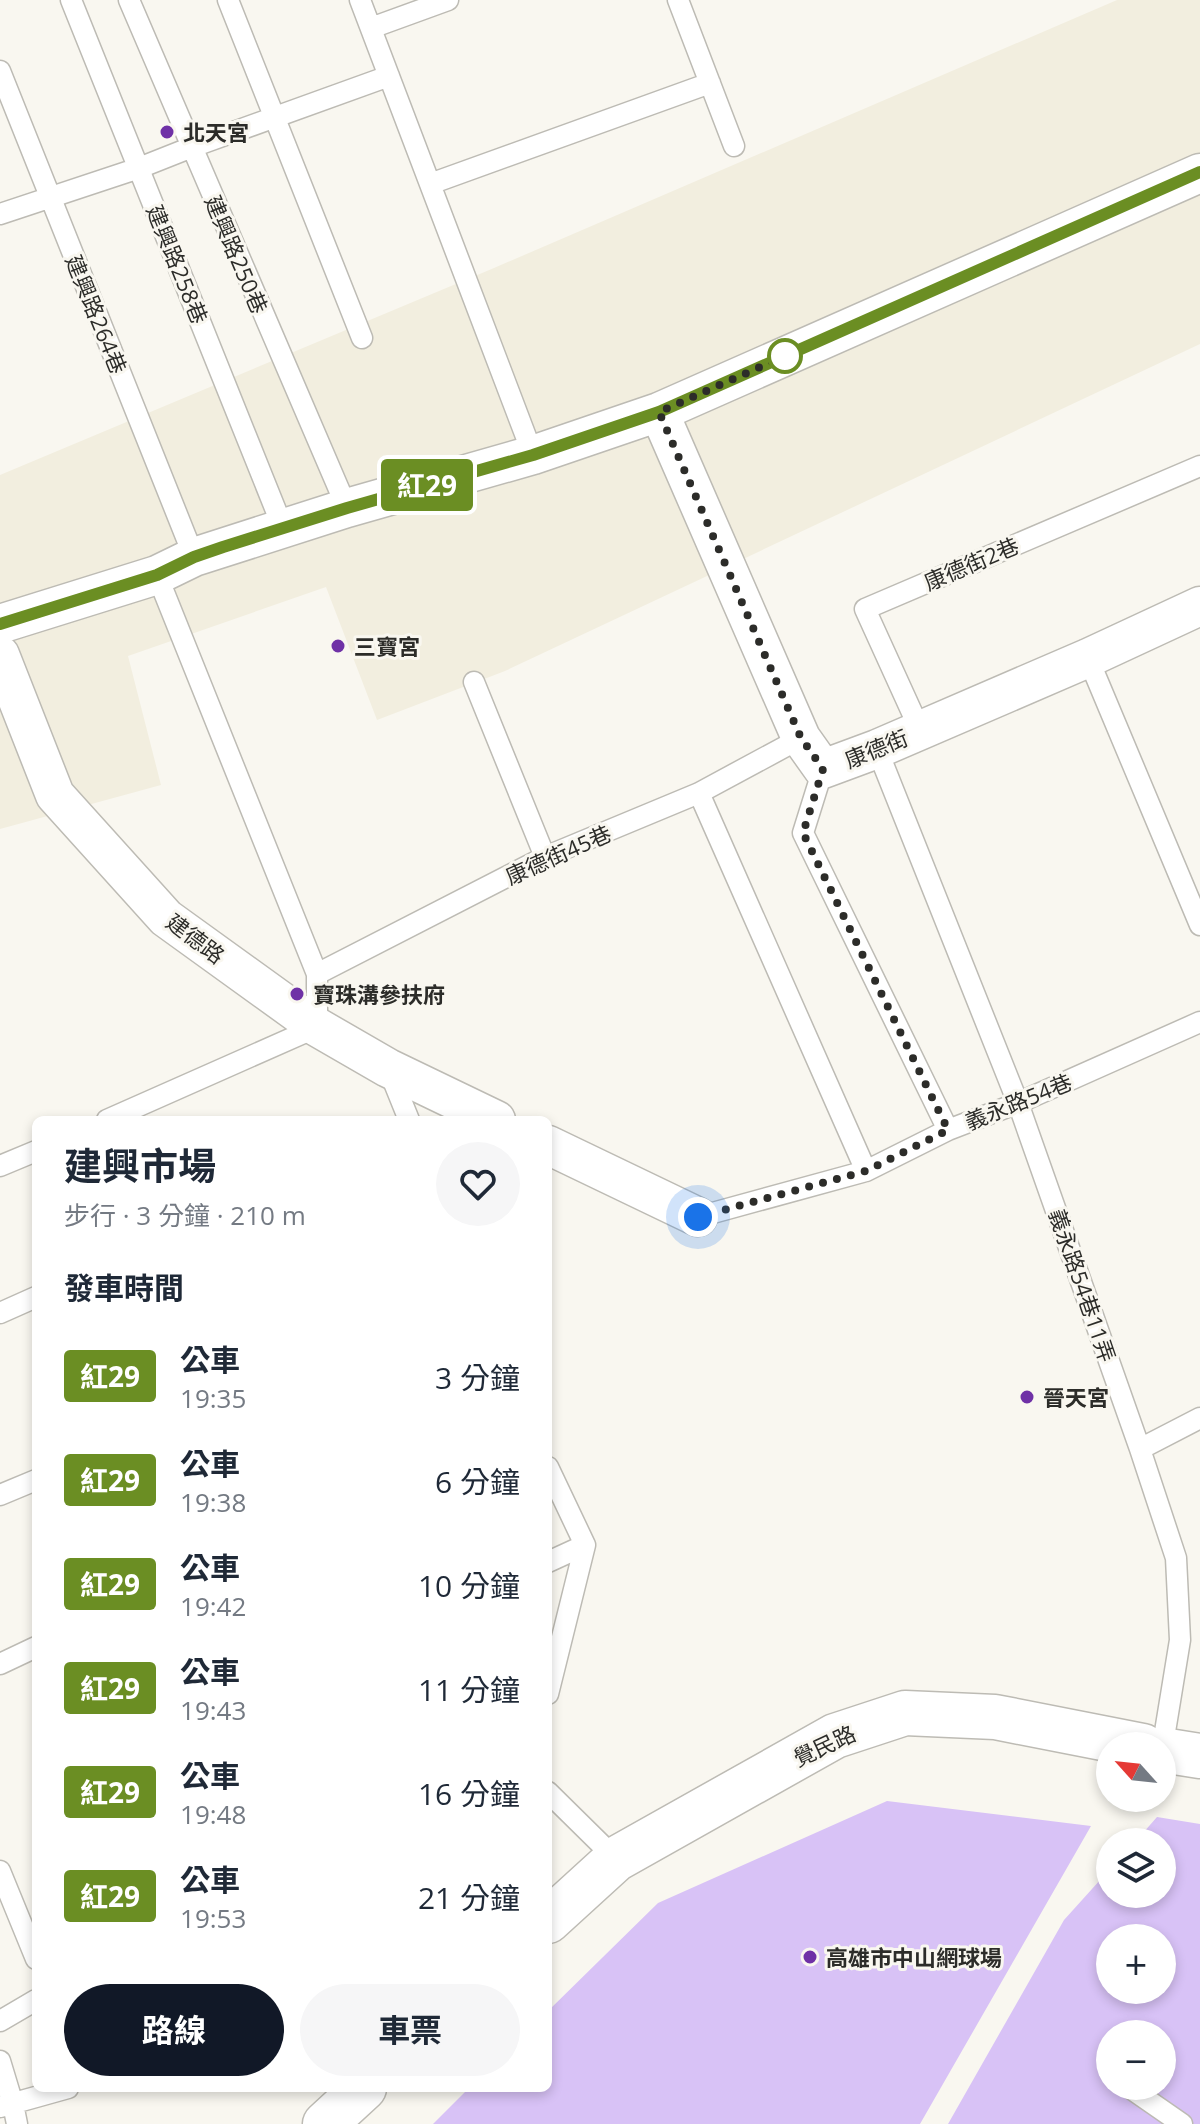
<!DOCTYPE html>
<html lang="zh-TW">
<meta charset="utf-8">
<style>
body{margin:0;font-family:"Open Sans","Noto Sans TC",sans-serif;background:#f6f6f7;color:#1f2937;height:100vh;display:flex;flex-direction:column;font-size:30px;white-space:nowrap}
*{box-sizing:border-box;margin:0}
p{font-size:26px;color:#747a83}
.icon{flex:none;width:44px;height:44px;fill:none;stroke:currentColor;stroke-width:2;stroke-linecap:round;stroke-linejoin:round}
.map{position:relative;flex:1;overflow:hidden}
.panel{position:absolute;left:32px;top:1116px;width:520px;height:976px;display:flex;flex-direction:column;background:#fff;border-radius:12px;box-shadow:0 4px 12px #0003}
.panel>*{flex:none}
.badge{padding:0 16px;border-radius:6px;font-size:28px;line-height:52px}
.needle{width:52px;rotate:297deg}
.tools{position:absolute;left:1096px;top:1732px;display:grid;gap:16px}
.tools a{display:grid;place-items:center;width:80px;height:80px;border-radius:50%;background:#fff;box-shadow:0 4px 12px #0003;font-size:40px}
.you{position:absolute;width:40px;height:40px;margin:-20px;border:6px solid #fff;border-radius:50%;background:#1a73e8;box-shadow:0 0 0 12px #1a73e833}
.map>.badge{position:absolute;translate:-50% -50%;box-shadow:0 0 0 4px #fff}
h2{padding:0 32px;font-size:30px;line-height:72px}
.round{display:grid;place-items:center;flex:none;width:84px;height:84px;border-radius:42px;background:#f6f6f7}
.summary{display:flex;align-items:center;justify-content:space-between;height:136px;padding:0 32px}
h1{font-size:38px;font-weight:700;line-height:60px}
.action{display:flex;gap:16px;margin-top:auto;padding:16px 32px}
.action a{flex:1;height:92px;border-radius:48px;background:#111827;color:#fff;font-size:32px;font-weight:700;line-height:92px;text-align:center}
.action a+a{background:#f6f6f7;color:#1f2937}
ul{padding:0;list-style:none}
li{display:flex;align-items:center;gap:24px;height:104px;padding:0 32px}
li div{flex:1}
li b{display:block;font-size:30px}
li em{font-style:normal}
li .badge{min-width:88px;font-weight:700;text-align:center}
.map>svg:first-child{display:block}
</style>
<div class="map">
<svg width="1200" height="2124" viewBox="0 0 1200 2124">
<rect width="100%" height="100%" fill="#f9f7f0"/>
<!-- built -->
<path fill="#f2eedf" d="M 1117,0 L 1200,0 L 1200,344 L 505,671 L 377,720 L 326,587 L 128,656 L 161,785 L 0,829 L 0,475 L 494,268 Z"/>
<!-- green -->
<path fill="#d8c2f6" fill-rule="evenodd" d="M 887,1801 L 1091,1826 L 920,2124 L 433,2124 L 469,2088 L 548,2088 L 548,2011 L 658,1903 Z
M 1157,1817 L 1200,1824 L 1200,2124 L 948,2124 L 1064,1920 L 1110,1869 L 1110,1894 L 1162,1894 L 1162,1842 L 1135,1842 ZM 1110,1938 L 1162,1938 L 1162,1990 L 1110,1990 ZM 1110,2034 L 1162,2034 L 1162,2086 L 1110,2086 Z"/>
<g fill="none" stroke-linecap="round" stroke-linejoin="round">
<!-- service casing -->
<g stroke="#bdbbb4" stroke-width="23">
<path id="service" d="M 71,0 L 283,528
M 129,0 L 347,508
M 228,0 L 362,338
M 360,0 L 533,455
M 678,0 L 734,146
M 371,28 L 448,0
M 0,71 L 194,557
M 430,184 L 710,83
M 0,214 L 139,168 L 192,147 L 389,76
M 1088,658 L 1200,925
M 474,682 L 545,857
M 920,730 L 865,609 L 1200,466
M 877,749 L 1018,1103 L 1140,1449 L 1176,1558 L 1180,1640 L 1162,1750
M 823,769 L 803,833 L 948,1130
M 699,793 L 866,1171
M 317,974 L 545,857 L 699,793 L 801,738
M 388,1068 L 409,1120
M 107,1120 L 317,1027 L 317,974 L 157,575
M 0,1166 L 36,1151
M 698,1217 L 866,1171 L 948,1130 L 1018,1103 L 1200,1022
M 0,1313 L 36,1297
M 1140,1449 L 1200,1418
M 548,1467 L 585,1545 L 548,1694
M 0,1495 L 36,1480
M 548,1562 L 585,1545
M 0,1664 L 36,1647
M 548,1792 L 616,1859
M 0,1871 L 36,1959
M 0,2021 L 36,2000
M 0,2061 L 13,2104 L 17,2124
M 1133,2090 L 1182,2124
M 0,2107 L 68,2088"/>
</g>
<!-- minor casing -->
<g stroke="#bdbbb4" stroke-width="41">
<path id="minor" d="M 659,412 L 801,738 L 823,769 L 877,749 L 1088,658 L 1200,606
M 0,624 L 157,575 L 194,557 L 347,508 L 533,455 L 659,412 L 1200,173
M 0,655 L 55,795 L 166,918 L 317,1027 L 388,1068 L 496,1120
M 548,1145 L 698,1217"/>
</g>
<!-- tertiary casing -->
<g stroke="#bdbbb4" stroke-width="47">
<path id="tertiary" d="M 1162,1750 L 1200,1756
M 548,1921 L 616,1859 L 835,1736 L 905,1713 L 995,1717 L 1143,1746
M 325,2124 L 364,2088"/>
</g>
<!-- service -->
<use href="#service" stroke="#fff" stroke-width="20"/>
<!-- minor -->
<use href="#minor" stroke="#fff" stroke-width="38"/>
<!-- tertiary -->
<use href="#tertiary" stroke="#fff" stroke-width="44"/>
</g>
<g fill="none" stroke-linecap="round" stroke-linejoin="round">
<!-- line casing -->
<g stroke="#fff" stroke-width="18">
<path id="line" d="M 0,624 L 157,575 L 194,557 L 223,547 L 347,508 L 533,455 L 659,412 L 1200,172"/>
</g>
<!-- line -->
<use href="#line" stroke="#6b8e23" stroke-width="12"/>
<!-- walk -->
<path stroke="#2c2c29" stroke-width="8" stroke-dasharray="0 14.4" d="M 698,1217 L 866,1171 L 948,1130 L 803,833 L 823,769 L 801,738 L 659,412 L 785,356"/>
</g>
<!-- markers -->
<g fill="#6f31a6" stroke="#f9f7f0" stroke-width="3">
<circle cx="167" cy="132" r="8"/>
<circle cx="338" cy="646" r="8"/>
<circle cx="297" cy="994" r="8"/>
<circle cx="1027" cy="1397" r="8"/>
<circle cx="810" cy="1957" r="8"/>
</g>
<circle fill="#fff" stroke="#6b8e23" stroke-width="4" cx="785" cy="356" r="16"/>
<g text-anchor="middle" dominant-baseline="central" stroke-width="6" stroke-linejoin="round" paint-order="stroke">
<!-- poi labels -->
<g font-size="22" font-weight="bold" fill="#2c2c29" stroke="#f9f7f0" text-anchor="start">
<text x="183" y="132">北天宮</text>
<text x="354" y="646">三寶宮</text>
<text x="313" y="994">寶珠溝參扶府</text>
<text x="1043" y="1397">晉天宮</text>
<text x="826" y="1957">高雄市中山網球場</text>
</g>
<!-- street labels -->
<g font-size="22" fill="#2c2c29" stroke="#f9f7f0">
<text transform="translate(237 254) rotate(67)">建興路250巷</text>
<text transform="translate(178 264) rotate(68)">建興路258巷</text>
<text transform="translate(97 314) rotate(68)">建興路264巷</text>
<text transform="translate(971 563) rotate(-23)">康德街2巷</text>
<text transform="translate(876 748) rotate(-22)">康德街</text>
<text transform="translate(558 854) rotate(-24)">康德街45巷</text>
<text transform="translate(196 938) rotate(37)">建德路</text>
<text transform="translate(1018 1101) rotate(-22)">義永路54巷</text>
<text transform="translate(1083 1285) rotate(71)">義永路54巷11弄</text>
<text transform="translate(824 1745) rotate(-25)">覺民路</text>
</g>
</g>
</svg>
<div class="tools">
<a><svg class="needle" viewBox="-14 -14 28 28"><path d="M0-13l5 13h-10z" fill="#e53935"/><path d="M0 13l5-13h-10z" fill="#747a83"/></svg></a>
<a><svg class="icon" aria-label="layers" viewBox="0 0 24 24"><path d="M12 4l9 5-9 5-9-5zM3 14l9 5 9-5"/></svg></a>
<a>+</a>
<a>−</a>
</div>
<div class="you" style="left:698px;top:1217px"></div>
<b class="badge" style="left:427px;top:485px;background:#6b8e23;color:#fff">紅29</b>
<section class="panel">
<div class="summary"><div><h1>建興市場</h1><p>步行 · 3 分鐘 · 210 m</p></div><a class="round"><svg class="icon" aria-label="heart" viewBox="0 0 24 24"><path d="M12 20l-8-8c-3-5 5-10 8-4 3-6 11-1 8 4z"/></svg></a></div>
<h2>發車時間</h2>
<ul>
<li><span class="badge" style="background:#6b8e23;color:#fff">紅29</span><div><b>公車</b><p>19:35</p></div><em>3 分鐘</em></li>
<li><span class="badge" style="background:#6b8e23;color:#fff">紅29</span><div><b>公車</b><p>19:38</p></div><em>6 分鐘</em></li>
<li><span class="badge" style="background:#6b8e23;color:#fff">紅29</span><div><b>公車</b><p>19:42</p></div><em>10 分鐘</em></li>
<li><span class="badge" style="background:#6b8e23;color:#fff">紅29</span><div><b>公車</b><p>19:43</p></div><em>11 分鐘</em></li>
<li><span class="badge" style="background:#6b8e23;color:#fff">紅29</span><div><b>公車</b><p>19:48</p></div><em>16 分鐘</em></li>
<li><span class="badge" style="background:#6b8e23;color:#fff">紅29</span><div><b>公車</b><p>19:53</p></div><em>21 分鐘</em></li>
</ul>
<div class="action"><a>路線</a><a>車票</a></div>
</section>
</div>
